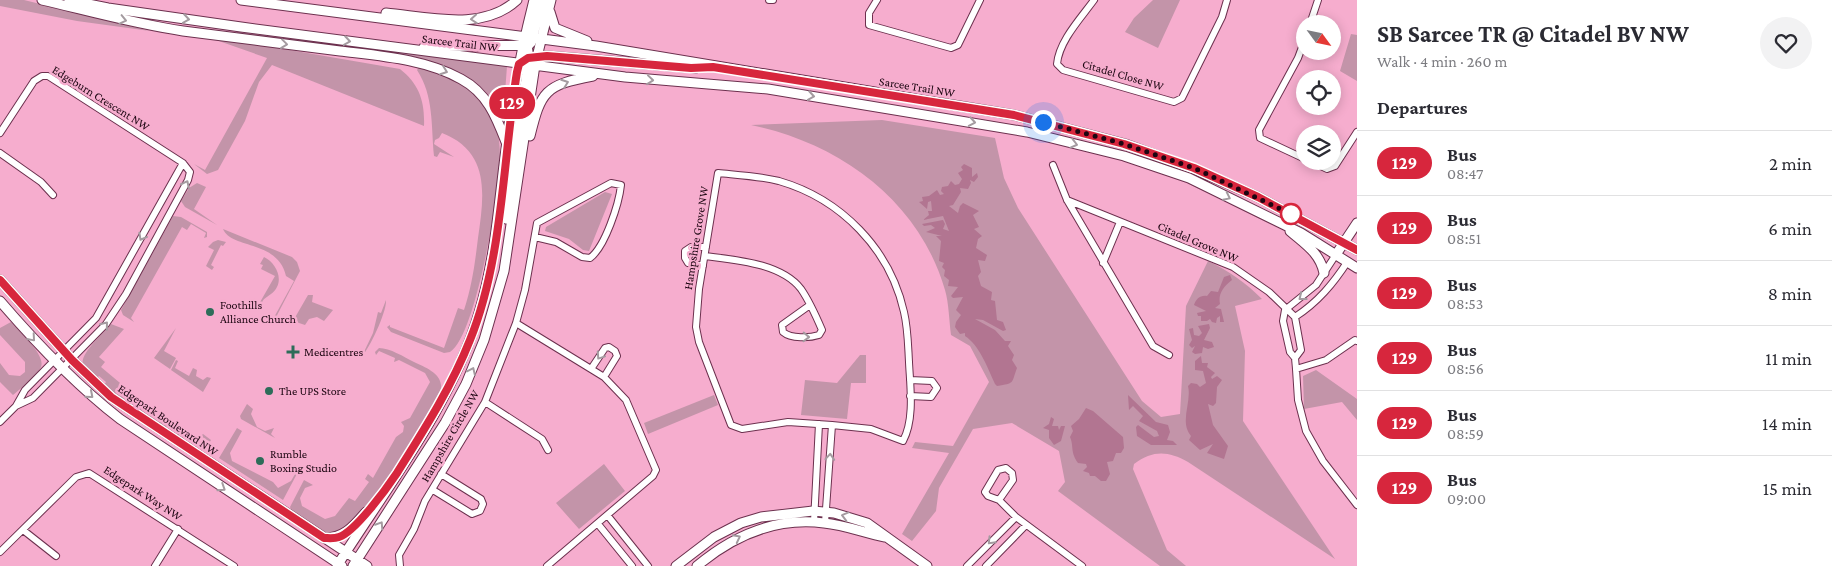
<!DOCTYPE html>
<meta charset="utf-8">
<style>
body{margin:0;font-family:"Crimson Pro",serif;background:#f2f2f3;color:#2b2b33;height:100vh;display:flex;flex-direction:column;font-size:19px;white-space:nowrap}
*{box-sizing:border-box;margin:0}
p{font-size:16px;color:#7c7c81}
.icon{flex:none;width:28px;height:28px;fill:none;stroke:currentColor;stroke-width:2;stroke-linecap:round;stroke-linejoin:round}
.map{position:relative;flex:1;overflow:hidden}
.side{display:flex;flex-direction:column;background:#fff;width:475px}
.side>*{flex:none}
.badge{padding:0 10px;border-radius:16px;font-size:18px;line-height:32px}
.needle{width:32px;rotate:123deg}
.buttons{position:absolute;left:1296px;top:15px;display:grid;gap:10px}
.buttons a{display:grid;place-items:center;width:45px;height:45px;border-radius:50%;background:#fff;box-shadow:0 2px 12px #0003;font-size:25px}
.you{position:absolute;width:25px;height:25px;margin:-12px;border:4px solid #fff;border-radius:50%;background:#1a73e8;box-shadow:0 0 0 8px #1a73e833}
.map>.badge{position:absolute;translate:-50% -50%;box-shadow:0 0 0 2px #fff}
h2{padding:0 20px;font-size:19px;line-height:45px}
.round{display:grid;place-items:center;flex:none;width:52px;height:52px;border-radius:26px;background:#f2f2f3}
.head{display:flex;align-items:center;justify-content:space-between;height:85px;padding:0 20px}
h1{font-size:24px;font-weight:700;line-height:38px}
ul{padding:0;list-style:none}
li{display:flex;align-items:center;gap:15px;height:65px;padding:0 20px;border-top:1px solid #e1e1e2}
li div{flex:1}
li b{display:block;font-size:19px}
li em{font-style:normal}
li .badge{min-width:55px;font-weight:700;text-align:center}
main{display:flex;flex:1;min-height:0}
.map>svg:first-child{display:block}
</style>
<main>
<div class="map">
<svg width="1357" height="566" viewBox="0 0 1357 566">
<rect width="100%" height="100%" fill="#f6adce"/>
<!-- green -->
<path fill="#c394a9" d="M 0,0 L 24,0 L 150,31 L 255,44 L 400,69 C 419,84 425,101 424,126 L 272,65 L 259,82 L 245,121 L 218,170 L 207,174 L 194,164 L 205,170 L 267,58 L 216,40 L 77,21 L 0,6 Z
M 1153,0 L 1180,0 L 1158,48 L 1125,32 L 1134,18 Z
M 237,32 L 507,66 L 505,93 L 493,100 C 472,74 444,65 413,58 L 236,35 Z
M 1351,34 L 1357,35 L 1357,81 L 1340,71 Z
M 419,67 C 443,74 475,84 489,109 C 497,123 500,140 500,156 C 500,190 476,336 450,352 L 444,353 L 391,332 L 387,327 L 390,325 L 390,327 L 444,348 L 458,308 L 464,310 C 472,286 475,263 478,238 C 484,196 491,152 442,133 L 439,138 L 435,140 L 434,144 L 454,157 L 440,152 L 437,157 L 434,156 C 431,125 434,96 417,70 Z
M 882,120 L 995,138 L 1004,178 L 1018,208 L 1142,401 L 1161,417 L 1180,414 L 1186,306 L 1208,261 C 1229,271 1245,282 1262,299 L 1235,306 L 1245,351 L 1243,421 L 1335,559 L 1188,462 C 1168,451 1153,450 1134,464 L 1133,469 L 1167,550 L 1186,566 L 1160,566 L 1058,491 L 1065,482 L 1059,451 L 1012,423 L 973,429 L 939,488 L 936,511 L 912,541 L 902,534 L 949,453 L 912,448 L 915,442 L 953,446 L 989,382 L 970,346 L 951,335 C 949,320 949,304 945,290 C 919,200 839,143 751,125 Z
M 197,183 L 206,187 L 194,209 L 217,225 L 185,207 L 181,201 L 189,188 Z
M 605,192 L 612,194 L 589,251 L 583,250 L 569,239 L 545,231 L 546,227 Z
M 173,216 L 181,217 L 207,232 L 207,237 L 204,238 L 206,233 L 191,224 L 187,230 L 182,227 L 131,318 L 134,322 L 123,315 L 121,310 Z
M 223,229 L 292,257 L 297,262 L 300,271 L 274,321 L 272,321 L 294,281 L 286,276 C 278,240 231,249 223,229 Z
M 218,240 L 226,242 L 223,246 L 221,245 L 211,265 L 214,267 L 212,270 L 206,266 L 214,250 L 208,247 L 213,242 Z
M 264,257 C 277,263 286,283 271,294 C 266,298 263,298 261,305 L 259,304 L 275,276 L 261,269 L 263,265 L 260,264 Z
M 308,295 L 313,295 L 312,302 L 333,310 L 324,321 L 317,317 L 309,319 L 305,325 L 293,321 Z
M 386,300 C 387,311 370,348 362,356 L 373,333 L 378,312 L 381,313 Z
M 11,322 C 19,331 46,355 41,367 C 37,377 21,388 13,395 L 0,382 L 0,363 L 9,375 L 20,376 L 25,372 L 25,362 L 0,335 L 0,328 Z
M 111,324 L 124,329 L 99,357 L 105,362 L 101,367 L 132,393 L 199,438 L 203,434 L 211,440 L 205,450 L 200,452 L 128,404 L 104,385 L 106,382 L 99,376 L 96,379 C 92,375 85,370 83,365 C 79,354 104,333 111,324 Z
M 176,328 L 164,351 L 176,358 L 170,369 L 154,358 Z
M 379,348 C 390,348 404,357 414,362 C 425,367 440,373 441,385 C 444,402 371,506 356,520 C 350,526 341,530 333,535 L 320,530 L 292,512 L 290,507 L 304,480 L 313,485 L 305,488 L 300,498 L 302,506 L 325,519 L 335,516 L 349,498 L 355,501 L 369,482 L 365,479 L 368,474 L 373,478 L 396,437 L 403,432 L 404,426 L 401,422 L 410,418 L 430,382 L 425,373 L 399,360 L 394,362 L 395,358 L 379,351 L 376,355 L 375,352 Z
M 860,355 L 866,355 L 866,383 L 851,383 L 847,419 L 801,415 L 805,380 L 837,383 Z
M 176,360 L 178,361 L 175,368 L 189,376 L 193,368 L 197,370 L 196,376 L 203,380 L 207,377 L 211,378 L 203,392 L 171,370 Z
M 1316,370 L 1357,399 L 1357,420 L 1342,402 L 1304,409 L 1303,376 Z
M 714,395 L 718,405 L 648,434 L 644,423 Z
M 247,404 L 253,409 L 251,414 L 257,427 L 265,431 L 274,428 L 271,434 L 275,438 L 241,419 L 240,416 Z
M 237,428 L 242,431 L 230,453 L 232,461 L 273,482 L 278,488 L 291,481 L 298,469 L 299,470 L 283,500 L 219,458 Z
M 604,464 L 625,491 L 579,529 L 556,503 Z"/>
<!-- forest -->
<path fill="#b27591" d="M 964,164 L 972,168 L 972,177 L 977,173 L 978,177 L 974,182 L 970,180 L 971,183 L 968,189 L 960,188 L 961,192 L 953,205 L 949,206 L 958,213 L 960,206 L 963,203 L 979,211 L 973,215 L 979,227 L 974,229 L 982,236 L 978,239 L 976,248 L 987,255 L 985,261 L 978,260 L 981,272 L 978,276 L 981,286 L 992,292 L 991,300 L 995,301 L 997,320 L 1003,322 L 1006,330 L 1003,331 L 983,320 L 975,319 L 995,330 L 1005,341 L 1011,341 L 1008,346 L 1014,355 L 1012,360 L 1017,368 C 1011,384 1015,383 997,386 L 995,384 C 987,366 979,345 965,336 L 965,333 L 960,334 L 955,327 L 956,322 L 961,315 L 956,310 L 963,297 L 953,298 L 951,296 L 958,287 L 948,286 L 949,280 L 944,276 L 945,270 L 942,267 L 944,263 L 939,261 L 941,241 L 936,236 L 942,236 L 926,232 L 935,228 L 931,225 L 924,226 L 922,224 L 943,220 L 945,224 L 943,229 L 949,231 L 943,216 L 923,220 L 929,215 L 928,211 L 932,211 L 931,201 L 928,202 L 927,209 L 919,202 L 923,201 L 922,197 L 929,196 L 937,190 L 940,195 L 944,194 L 941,191 L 942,187 L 948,186 L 951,181 L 955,185 L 959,184 L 962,179 L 958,173 L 963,170 L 961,167 Z
M 1230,275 L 1232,280 C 1223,287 1218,294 1220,304 L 1215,308 L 1221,309 L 1224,322 L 1220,322 L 1220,316 L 1217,318 L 1216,323 L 1212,322 L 1210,319 L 1207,321 L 1201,321 L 1201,316 L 1198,316 L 1197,313 L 1206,311 L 1194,305 C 1196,299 1200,295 1207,296 L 1211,291 L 1218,292 L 1224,277 Z
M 1209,324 L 1210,328 L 1204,340 L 1212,342 L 1214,347 L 1208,349 L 1203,347 L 1202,353 L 1195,354 L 1192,352 L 1195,346 L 1192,348 L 1189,345 L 1192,340 L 1189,329 L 1193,328 L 1194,335 L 1199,336 L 1202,333 L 1198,326 Z
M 1201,356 L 1202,363 L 1208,363 L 1207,367 L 1215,373 L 1211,377 L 1212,379 L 1217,376 L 1222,380 L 1217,387 L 1216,403 L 1213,406 L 1208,404 L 1213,425 L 1228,446 L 1224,459 L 1207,453 L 1213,444 L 1200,450 L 1189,440 L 1191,436 C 1179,422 1192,402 1188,386 L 1191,383 L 1197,384 L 1200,387 L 1206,383 L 1203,371 L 1195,370 L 1195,361 Z
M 1128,395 L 1156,422 L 1168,425 L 1170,432 L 1167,440 L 1173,441 L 1177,445 L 1151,445 L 1137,436 L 1136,427 L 1138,425 L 1154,437 L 1159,436 L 1157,431 L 1139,421 L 1143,416 L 1133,406 L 1129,410 Z
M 1086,408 L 1093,411 L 1123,437 L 1124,448 L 1121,453 L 1116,453 L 1113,461 L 1107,462 L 1110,474 L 1106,481 L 1101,481 L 1095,476 L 1090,476 L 1089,473 L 1083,471 L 1087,467 L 1086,464 L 1078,463 C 1070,452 1074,446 1070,437 L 1073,431 L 1071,426 L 1079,419 Z
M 1051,417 L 1054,419 L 1052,426 L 1058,426 L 1059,430 L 1061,426 L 1065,426 L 1061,441 L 1054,445 L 1049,438 L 1049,430 L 1043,428 L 1049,424 Z"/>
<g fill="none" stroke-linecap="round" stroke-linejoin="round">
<!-- street casing -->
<g stroke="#6c304e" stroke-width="8">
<path id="street" d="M 769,0 L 773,0
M 877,0 L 869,13 L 869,25 L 951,48 L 958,45 L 980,0
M 1094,0 C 1081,18 1059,41 1057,64 L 1063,70 L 1174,102 L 1182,98 L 1222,17 L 1227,0
M 1310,24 L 1318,0
M 1305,39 L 1298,58 L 1259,130 L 1260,138 L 1305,159
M 0,133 L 34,81 L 42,76 L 48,76 L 183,163 L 190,172 L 188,180 L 126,294 L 106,324 L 33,398 L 16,406
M 0,153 L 41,182 L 53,195
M 1310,161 L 1327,169 L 1335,166 L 1357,132
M 1053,165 L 1067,200 L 1153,346 L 1169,355
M 718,173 C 738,175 759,176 779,181 C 841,199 890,249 904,312 C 908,329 908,345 909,362 C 910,385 915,419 903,441 L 871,429 L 832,425 L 788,422 L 742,429 L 731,425 L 699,342 L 696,327 L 699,289 Z
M 1067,200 L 1233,267 L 1269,292 L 1295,317 L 1301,350 L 1295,358 L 1296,369 L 1298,400 L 1306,431 L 1323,461 L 1357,505
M 705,256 C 735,260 781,263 801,289 C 810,302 816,316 822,330 L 819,335 C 810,338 791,339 783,332 L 782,325 L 810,305
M 1103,263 L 1120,222
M 703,266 L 688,263 L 685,258 L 685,251 L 691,247 L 706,247
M 1295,317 C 1318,302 1333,284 1348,261
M 516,323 L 604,377 L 626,400 L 656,470 L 653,476 L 547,566
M 1295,358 L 1290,352 L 1283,321 L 1285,310 L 1316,285 L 1337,253
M 591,369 L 605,348 L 609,347 L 615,351 L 617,356 L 604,377
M 1296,369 L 1326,360 L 1355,340 L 1357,341
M 910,380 L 932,381 L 937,388 L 931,397 L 910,396
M 485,402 L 542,439 L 548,450
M 0,422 L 16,406 L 25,390 L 96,318 L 183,163
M 433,490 L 472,514 L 480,511 L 483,504 L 481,499 L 441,474
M 999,500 L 1013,480 L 1012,473 L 1006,468 L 998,470 L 985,492 L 988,496 L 999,500 L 1016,517 L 1082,566
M 608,516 L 648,566
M 814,522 L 819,424
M 825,523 L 832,425
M 598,524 L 632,566
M 23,530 L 56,556
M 0,552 L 76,477 L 89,473 L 234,566
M 155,566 L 178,529
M 400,566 L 399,555 L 414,529 L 425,501 L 485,402 L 516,323 L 525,290 L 537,223 L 611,183 L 621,185 C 619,204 605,247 590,258 L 582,257 L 556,242 L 535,237
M 967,566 L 1016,517
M 986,566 L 1026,525"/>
</g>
<!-- secondary casing -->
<g stroke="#6c304e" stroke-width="11">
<path id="secondary" d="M 42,0 C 89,11 135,24 183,31 C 235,38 288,44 340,51 C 380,56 425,59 461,79 C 487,93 496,116 506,142
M 69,0 L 108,8 L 241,27 L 625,77 L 768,89 L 1027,132 L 1124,156 L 1189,178 L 1301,233 L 1357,268
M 241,0 L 596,46 L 1014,115 L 1125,144 L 1194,169 L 1258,197 L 1357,250
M 550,12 L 555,28 L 587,41
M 386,13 C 428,17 483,32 517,0
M 531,43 L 542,0
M 424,47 L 529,45
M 532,57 L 547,56 L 696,68
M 530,136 C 541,91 545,85 593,76
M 506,219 L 529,58 L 526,39
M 1290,231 C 1305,244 1320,253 1324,273
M 1337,253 L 1357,223
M 0,280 L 72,360 L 111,397 L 367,566
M 0,301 C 37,344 75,384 120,419 L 342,566
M 324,538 C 344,538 353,527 366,512
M 337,566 C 387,487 453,402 479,313 C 496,257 499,199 507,141 C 513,93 522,47 534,0
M 353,566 L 445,423 L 466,384 L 484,340 L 504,271 L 535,65 L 551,0
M 676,566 L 714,537 L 741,523 L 761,517 L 813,511 L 834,513 L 867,523 L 927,566
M 697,566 C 734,535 776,517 824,523 C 845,525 865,533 885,537"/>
</g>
<!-- street -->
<use href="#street" stroke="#fff" stroke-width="6"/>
<!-- secondary -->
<use href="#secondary" stroke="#fff" stroke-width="9"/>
</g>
<!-- one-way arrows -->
<defs><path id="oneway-chevron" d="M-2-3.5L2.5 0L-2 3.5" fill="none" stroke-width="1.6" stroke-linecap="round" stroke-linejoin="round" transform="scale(1.25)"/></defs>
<g stroke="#a49ba0">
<use href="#oneway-chevron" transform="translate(186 19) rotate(8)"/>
<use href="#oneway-chevron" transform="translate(474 19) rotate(176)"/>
<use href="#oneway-chevron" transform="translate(123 20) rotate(13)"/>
<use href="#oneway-chevron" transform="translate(347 41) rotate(8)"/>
<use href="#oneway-chevron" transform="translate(284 44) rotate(7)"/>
<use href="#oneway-chevron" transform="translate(444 71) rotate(20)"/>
<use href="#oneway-chevron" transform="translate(650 80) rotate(6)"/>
<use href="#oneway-chevron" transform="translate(565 83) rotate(-20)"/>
<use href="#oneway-chevron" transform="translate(811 96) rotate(9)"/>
<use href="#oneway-chevron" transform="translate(972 122) rotate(10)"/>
<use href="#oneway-chevron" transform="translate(1074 144) rotate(14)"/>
<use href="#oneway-chevron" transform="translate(186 184) rotate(-63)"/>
<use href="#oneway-chevron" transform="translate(1227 197) rotate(26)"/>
<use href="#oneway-chevron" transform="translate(142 237) rotate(119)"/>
<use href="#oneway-chevron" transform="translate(1302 297) rotate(142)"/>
<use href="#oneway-chevron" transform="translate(105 325) rotate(-51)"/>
<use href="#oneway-chevron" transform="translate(806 337) rotate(2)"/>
<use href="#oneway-chevron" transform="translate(32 338) rotate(49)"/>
<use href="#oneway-chevron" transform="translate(600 356) rotate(124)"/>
<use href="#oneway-chevron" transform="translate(472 371) rotate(-65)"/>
<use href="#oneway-chevron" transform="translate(90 395) rotate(41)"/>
<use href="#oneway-chevron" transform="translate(830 457) rotate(-86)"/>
<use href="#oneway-chevron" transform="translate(222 488) rotate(33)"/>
<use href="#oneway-chevron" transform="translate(845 516) rotate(-165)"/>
<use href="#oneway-chevron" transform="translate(380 525) rotate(-57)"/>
<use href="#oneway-chevron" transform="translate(737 538) rotate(-27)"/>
<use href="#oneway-chevron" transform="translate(991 541) rotate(134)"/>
</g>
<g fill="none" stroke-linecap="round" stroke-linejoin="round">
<!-- line casing -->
<g stroke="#fff" stroke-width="11">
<path id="line" d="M 0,280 L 72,360 L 111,397 L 324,538 C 328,538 334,539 339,537 C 355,532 387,488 397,473 C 424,430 451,388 470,340 C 503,259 503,158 517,72 L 519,64 L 528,58 L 547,56 L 691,68 L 713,67 L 1014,115 L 1124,144 L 1194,168 L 1258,197 L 1357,250"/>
</g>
<!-- line -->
<use href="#line" stroke="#d7263d" stroke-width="8"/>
<!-- walk -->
<path stroke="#1c0511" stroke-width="5" stroke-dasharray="0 9" d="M 1043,122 L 1124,144 L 1194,168 L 1291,214"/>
</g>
<!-- markers -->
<circle fill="#fff" stroke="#d7263d" stroke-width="2.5" cx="1291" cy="214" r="10"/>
<g fill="#2d6c59" stroke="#f6adce" stroke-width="2">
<circle cx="210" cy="312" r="5"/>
<path d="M290.5 344.5h5v5h5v5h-5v5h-5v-5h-5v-5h5z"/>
<circle cx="269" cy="391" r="5"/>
<circle cx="260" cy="461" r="5"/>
</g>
<g text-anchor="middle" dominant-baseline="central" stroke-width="5" stroke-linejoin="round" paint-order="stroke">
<!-- street labels -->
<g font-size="12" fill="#1c0511" stroke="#f6adce">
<text transform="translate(460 43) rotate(7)">Sarcee Trail NW</text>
<text transform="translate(1123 75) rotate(16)">Citadel Close NW</text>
<text transform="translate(917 87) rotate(9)">Sarcee Trail NW</text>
<text transform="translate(101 98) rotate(32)">Edgeburn Crescent NW</text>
<text transform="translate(696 238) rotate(-81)">Hampshire Grove NW</text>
<text transform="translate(1198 242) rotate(23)">Citadel Grove NW</text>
<text transform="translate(168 420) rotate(34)">Edgepark Boulevard NW</text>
<text transform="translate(450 436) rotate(-60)">Hampshire Circle NW</text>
<text transform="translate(143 493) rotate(33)">Edgepark Way NW</text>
</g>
<!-- poi labels -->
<g font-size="12" fill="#1c0511" stroke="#f6adce" text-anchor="start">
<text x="220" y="305">Foothills<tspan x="220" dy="14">Alliance Church</tspan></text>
<text x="304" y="352">Medicentres</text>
<text x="279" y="391">The UPS Store</text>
<text x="270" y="454">Rumble<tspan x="270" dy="14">Boxing Studio</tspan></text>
</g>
</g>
</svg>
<div class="buttons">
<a><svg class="needle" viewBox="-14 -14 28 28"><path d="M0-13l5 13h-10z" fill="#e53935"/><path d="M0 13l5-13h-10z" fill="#7c7c81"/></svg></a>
<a><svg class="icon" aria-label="locate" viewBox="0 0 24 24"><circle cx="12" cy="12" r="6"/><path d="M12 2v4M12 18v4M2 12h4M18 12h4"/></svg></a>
<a><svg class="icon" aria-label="layers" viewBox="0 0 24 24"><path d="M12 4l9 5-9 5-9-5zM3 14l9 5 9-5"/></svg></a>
</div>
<div class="you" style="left:1043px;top:122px"></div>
<b class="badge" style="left:512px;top:103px;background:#d7263d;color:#fff">129</b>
</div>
<section class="side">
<div class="head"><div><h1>SB Sarcee TR @ Citadel BV NW</h1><p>Walk · 4 min · 260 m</p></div><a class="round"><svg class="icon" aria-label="heart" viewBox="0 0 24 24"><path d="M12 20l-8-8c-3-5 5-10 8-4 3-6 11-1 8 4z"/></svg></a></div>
<h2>Departures</h2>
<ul>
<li><span class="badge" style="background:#d7263d;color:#fff">129</span><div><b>Bus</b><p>08:47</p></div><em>2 min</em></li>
<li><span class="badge" style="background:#d7263d;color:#fff">129</span><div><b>Bus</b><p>08:51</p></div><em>6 min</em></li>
<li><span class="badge" style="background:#d7263d;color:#fff">129</span><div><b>Bus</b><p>08:53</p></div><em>8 min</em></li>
<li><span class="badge" style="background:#d7263d;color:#fff">129</span><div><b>Bus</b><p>08:56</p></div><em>11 min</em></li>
<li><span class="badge" style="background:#d7263d;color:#fff">129</span><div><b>Bus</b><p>08:59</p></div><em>14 min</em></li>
<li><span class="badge" style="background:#d7263d;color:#fff">129</span><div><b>Bus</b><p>09:00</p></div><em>15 min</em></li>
</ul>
</section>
</main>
